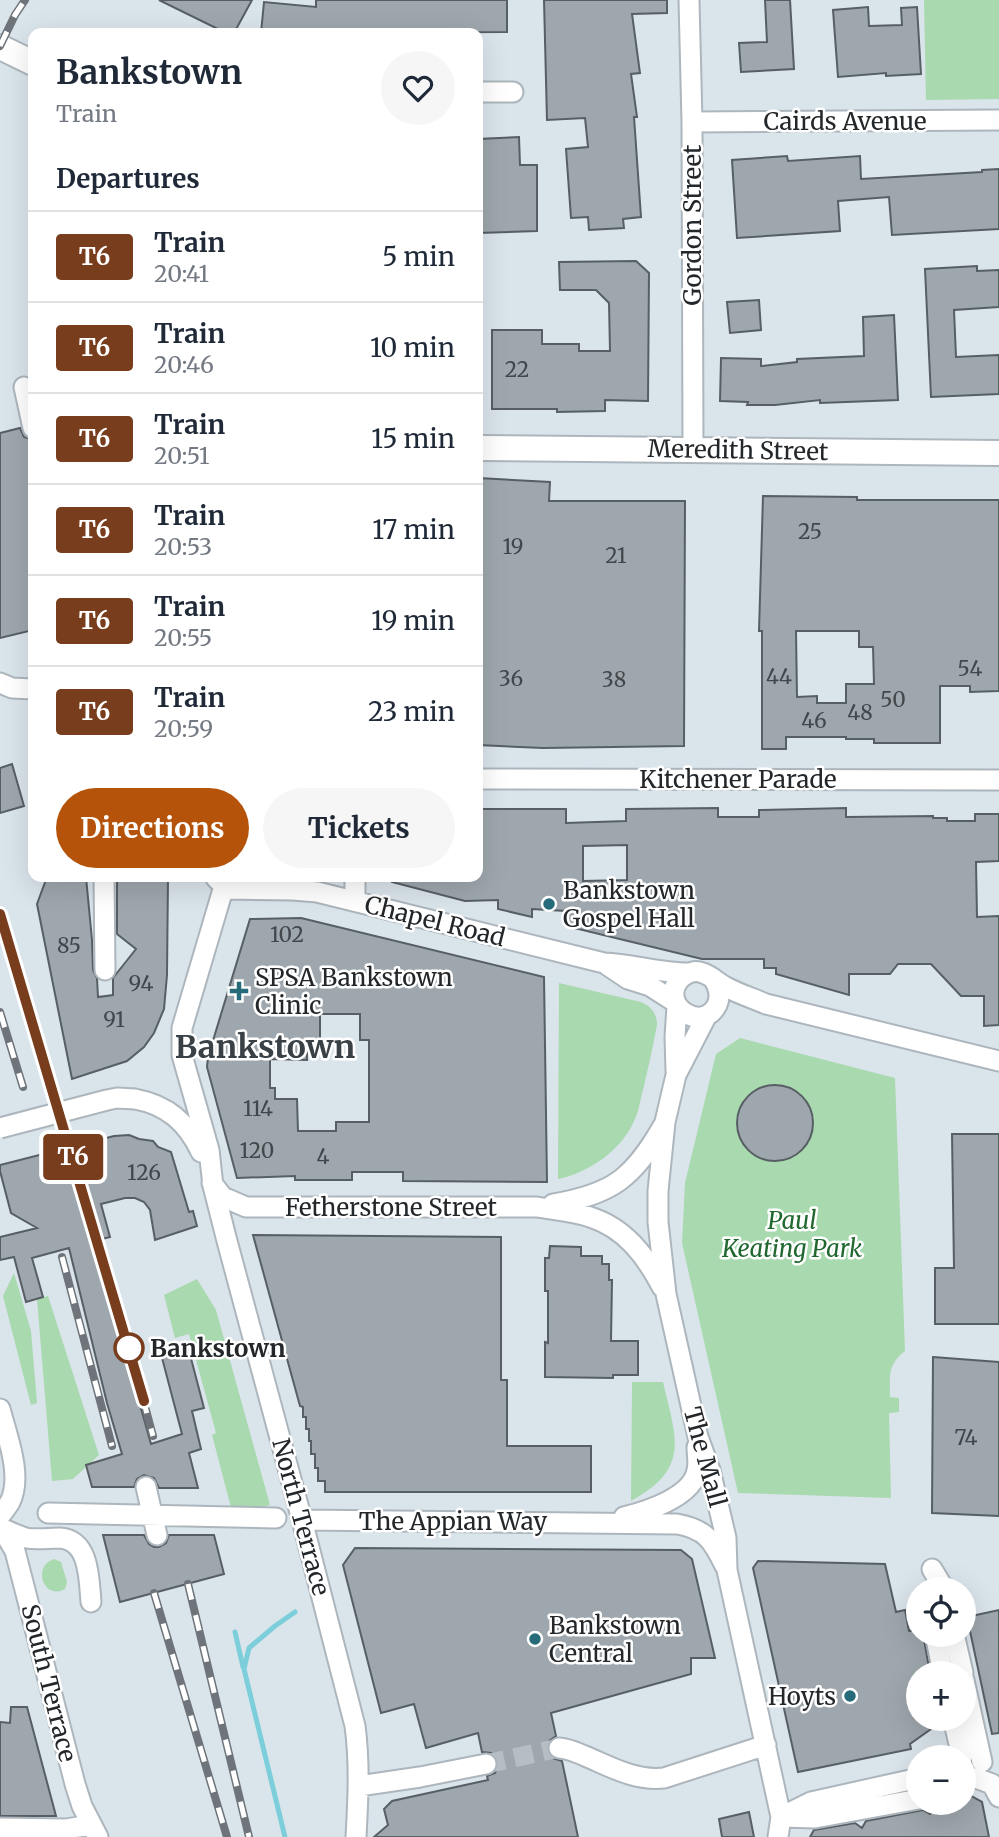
<!DOCTYPE html>
<meta charset="utf-8">
<style>
body{margin:0;font-family:Merriweather,serif;background:#f6f6f7;color:#1f2937;height:100vh;display:flex;flex-direction:column;font-size:26px;white-space:nowrap}
*{box-sizing:border-box;margin:0}
p{font-size:23px;color:#747a83}
.icon{flex:none;width:38px;height:38px;fill:none;stroke:currentColor;stroke-width:2;stroke-linecap:round;stroke-linejoin:round}
.map{position:relative;flex:1;overflow:hidden}
.sheet{position:absolute;left:28px;top:28px;width:455px;height:854px;display:flex;flex-direction:column;background:#fff;border-radius:14px;box-shadow:0 7px 28px #0002}
.sheet>*{flex:none}
.badge{padding:0 14px;border-radius:5px;font-size:24px;line-height:46px}
.controls{position:absolute;left:906px;top:1577px;display:grid;gap:14px}
.controls a{display:grid;place-items:center;width:70px;height:70px;border-radius:50%;background:#fff;box-shadow:0 7px 28px #0002;font-size:35px}
.map>.badge{position:absolute;translate:-50% -50%;box-shadow:0 0 0 4px #fff}
h2{padding:0 28px;font-size:26px;line-height:63px}
.round{display:grid;place-items:center;flex:none;width:74px;height:74px;border-radius:37px;background:#f6f6f7}
.summary{display:flex;align-items:center;justify-content:space-between;height:119px;padding:0 28px}
h1{font-size:33px;font-weight:700;line-height:52px}
.cta{display:flex;gap:14px;margin-top:auto;padding:14px 28px}
.cta a{flex:1;height:80px;border-radius:42px;background:#b45309;color:#fff;font-size:28px;font-weight:700;line-height:80px;text-align:center}
.cta a+a{background:#f6f6f7;color:#1f2937}
ul{padding:0;list-style:none}
li{display:flex;align-items:center;gap:21px;height:91px;padding:0 28px;border-top:2px solid #e0e1e3}
li div{flex:1}
li b{display:block;font-size:26px}
li em{font-style:normal}
li .badge{min-width:77px;font-weight:700;text-align:center}
.map>svg:first-child{display:block}
</style>
<div class="map">
<svg width="999" height="1837" viewBox="0 0 999 1837">
<rect width="100%" height="100%" fill="#dae4eb"/>
<!-- green -->
<path fill="#a9d9ae" d="M 924,0 L 999,0 L 999,99 L 926,100 Z
M 559,983 L 641,1002 C 652,1007 657,1014 657,1025 C 653,1047 648,1068 643,1090 C 640,1100 639,1112 634,1121 C 622,1150 588,1173 558,1179 Z
M 740,1038 L 895,1078 L 905,1351 C 887,1365 890,1376 890,1397 L 899,1398 L 899,1412 L 889,1413 L 891,1498 L 738,1493 L 682,1243 L 685,1183 L 716,1054 Z
M 14,1273 L 31,1331 L 37,1403 L 31,1405 L 3,1296 Z
M 197,1279 L 216,1310 L 270,1505 L 233,1515 L 212,1435 L 216,1433 L 189,1334 L 175,1338 L 164,1295 Z
M 48,1296 L 99,1455 L 73,1479 L 52,1481 L 37,1299 Z
M 632,1382 L 663,1382 C 676,1438 691,1468 631,1501 Z
M 54,1559 L 61,1562 L 67,1582 L 65,1589 C 43,1601 32,1566 54,1559 Z"/>
<g fill="none" stroke-linecap="round" stroke-linejoin="round">
<!-- stream -->
<path stroke="#7cceda" stroke-width="5" d="M 235,1632 L 243,1667
M 285,1837 L 244,1669 L 249,1648 L 275,1626 L 295,1612"/>
</g>
<!-- building -->
<path fill="#9ea7ad" stroke="#575f65" stroke-width="2" fill-rule="evenodd" d="M 159,0 L 252,0 L 234,33 L 226,33 Z
M 316,0 L 507,0 L 507,32 L 261,33 L 264,2 L 316,7 Z
M 544,0 L 667,0 L 667,13 L 632,14 L 640,73 L 631,74 L 637,117 L 634,117 L 641,217 L 623,219 L 624,228 L 589,230 L 588,217 L 571,218 L 566,149 L 588,147 L 585,118 L 547,120 Z
M 765,0 L 790,0 L 794,69 L 741,72 L 739,43 L 767,42 Z
M 868,7 L 869,26 L 902,25 L 901,8 L 917,7 L 921,74 L 886,76 L 886,73 L 838,77 L 833,10 Z
M 519,137 L 520,165 L 537,165 L 537,231 L 478,233 L 478,139 Z
M 787,156 L 788,161 L 860,156 L 861,179 L 982,172 L 982,170 L 999,169 L 999,229 L 892,235 L 889,197 L 838,201 L 840,231 L 737,238 L 732,160 Z
M 636,261 L 649,273 L 648,401 L 605,400 L 605,411 L 557,412 L 557,409 L 492,409 L 492,330 L 542,330 L 542,344 L 579,344 L 579,351 L 610,351 L 609,303 L 596,290 L 560,290 L 559,262 Z
M 977,266 L 977,271 L 999,270 L 999,307 L 954,310 L 956,357 L 999,355 L 999,394 L 931,397 L 925,269 Z
M 759,300 L 761,330 L 730,333 L 727,302 Z
M 894,315 L 898,400 L 820,403 L 820,400 L 775,405 L 747,405 L 748,402 L 720,401 L 721,358 L 761,359 L 761,366 L 797,362 L 797,359 L 864,356 L 863,317 Z
M 20,428 L 24,437 L 33,440 L 33,630 L 0,638 L 0,433 Z
M 478,478 L 550,482 L 549,501 L 685,501 L 684,746 L 543,748 L 478,745 Z
M 763,496 L 857,497 L 857,500 L 999,500 L 999,691 L 970,692 L 970,686 L 940,686 L 940,743 L 874,743 L 874,739 L 846,739 L 846,737 L 786,737 L 786,749 L 762,749 L 762,631 L 759,631 ZM 796,631 L 859,631 L 859,647 L 873,647 L 874,684 L 846,684 L 846,703 L 817,703 L 817,696 L 797,697 Z
M 12,764 L 24,806 L 0,813 L 0,768 Z
M 718,808 L 718,817 L 759,817 L 759,810 L 846,808 L 846,817 L 933,816 L 933,818 L 947,818 L 947,821 L 975,821 L 975,814 L 999,814 L 999,861 L 976,862 L 977,917 L 999,916 L 999,1025 L 984,1026 L 984,996 L 961,996 L 931,964 L 898,964 L 890,974 L 849,974 L 849,995 L 776,974 L 776,968 L 764,968 L 764,959 L 702,959 L 566,926 L 566,911 L 532,909 L 532,917 L 498,909 L 498,900 L 465,901 L 392,882 L 392,877 L 478,877 L 478,809 L 566,809 L 566,823 L 626,821 L 626,809 ZM 627,845 L 627,880 L 583,881 L 583,846 Z
M 47,877 L 86,877 L 92,940 L 93,970 L 97,978 L 98,997 L 113,995 L 113,978 L 136,949 L 117,934 L 117,877 L 168,877 L 167,975 L 164,1009 L 154,1033 L 144,1047 L 127,1061 L 72,1079 L 37,904 Z
M 301,918 L 544,977 L 547,1182 L 403,1181 L 403,1172 L 352,1172 L 352,1180 L 295,1180 L 295,1176 L 237,1178 L 207,1067 L 208,1057 L 250,919 ZM 320,1014 L 360,1014 L 360,1040 L 369,1040 L 369,1122 L 336,1122 L 336,1131 L 298,1131 L 297,1099 L 275,1099 L 275,1088 L 270,1088 L 270,1059 L 307,1060 L 307,1047 L 320,1047 Z
M737 1123a38 38 0 1 1 76 0a38 38 0 1 1-76 0Z
M 952,1134 L 999,1134 L 999,1324 L 935,1324 L 935,1268 L 954,1268 Z
M 129,1135 L 139,1139 L 153,1141 L 158,1147 L 171,1152 L 189,1212 L 193,1211 L 197,1226 L 155,1240 L 150,1210 L 144,1202 L 135,1198 L 125,1198 L 101,1204 L 110,1237 L 94,1241 L 151,1444 L 182,1434 L 161,1354 L 188,1347 L 204,1408 L 192,1411 L 201,1449 L 189,1453 L 198,1488 L 159,1488 L 154,1478 L 144,1475 L 137,1479 L 134,1487 L 92,1487 L 86,1465 L 122,1454 L 107,1403 L 69,1248 L 32,1258 L 43,1297 L 26,1302 L 14,1257 L 0,1260 L 0,1237 L 37,1228 L 11,1213 L 0,1171 L 0,1165 L 114,1136 Z
M 253,1235 L 501,1237 L 501,1380 L 507,1380 L 507,1446 L 591,1446 L 591,1492 L 325,1492 L 325,1481 L 318,1481 L 318,1468 L 315,1468 L 315,1454 L 311,1454 L 311,1441 L 309,1441 L 309,1429 L 306,1429 L 306,1417 L 303,1417 L 303,1407 L 300,1406 Z
M 550,1246 L 581,1247 L 581,1256 L 602,1256 L 602,1264 L 609,1264 L 609,1280 L 612,1280 L 611,1341 L 638,1341 L 638,1375 L 613,1375 L 613,1378 L 545,1377 L 545,1342 L 548,1343 L 548,1291 L 545,1291 L 545,1258 L 549,1258 Z
M 933,1357 L 999,1362 L 999,1516 L 932,1513 Z
M 103,1535 L 144,1535 L 149,1544 L 154,1547 L 159,1547 L 166,1543 L 169,1535 L 214,1535 L 224,1574 L 120,1602 Z
M 355,1548 L 681,1550 L 692,1559 L 715,1658 L 691,1658 L 691,1674 L 551,1713 L 556,1736 L 549,1741 L 547,1747 L 548,1752 L 552,1758 L 562,1761 L 578,1837 L 374,1837 L 388,1825 L 384,1809 L 392,1801 L 488,1780 L 487,1776 L 495,1773 L 498,1767 L 498,1762 L 496,1757 L 491,1753 L 482,1752 L 478,1733 L 426,1748 L 414,1704 L 381,1713 L 343,1565 Z
M 758,1561 L 885,1564 L 896,1612 L 905,1610 L 909,1631 L 919,1629 L 919,1634 L 923,1634 L 930,1673 L 919,1673 L 919,1718 L 941,1718 L 941,1722 L 910,1744 L 911,1749 L 798,1772 L 753,1568 Z
M 999,1610 L 999,1733 L 992,1734 L 967,1617 Z
M 11,1707 L 27,1707 L 56,1816 L 0,1816 L 0,1722 L 10,1723 Z
M 964,1792 L 982,1802 L 989,1837 L 810,1837 L 814,1830 L 855,1823 L 862,1828 L 866,1821 L 923,1810 L 930,1814 L 939,1802 L 964,1802 Z
M 749,1812 L 754,1837 L 722,1837 L 719,1819 Z"/>
<g fill="none" stroke-linecap="round" stroke-linejoin="round">
<!-- minor-tunnel -->
<path stroke="#b5bec4" stroke-width="19" stroke-dasharray="19 10" stroke-linecap="butt" d="M 486,1764 L 559,1748"/>
<!-- minor casing -->
<g stroke="#adb6bd" stroke-width="23">
<path id="minor" d="M 689,0 L 692,122 L 693,449
M 478,92 L 513,92
M 692,122 L 999,120
M 24,387 L 33,428
M 0,683 L 12,688 L 33,689
M 478,779 L 999,780
M 104,877 L 105,970
M 355,877 L 355,900
M 216,878 L 224,886 L 229,889 L 293,890 L 317,892 L 604,963 C 632,964 659,973 688,973
M 224,886 L 182,1028 L 182,1055 L 209,1150 L 213,1186 L 227,1241 L 302,1520 L 355,1726 C 360,1763 358,1800 356,1837
M 607,965 L 628,979 L 650,986 L 675,1002
M 714,980 C 719,988 721,996 717,1005 C 702,1034 659,1005 679,980 C 683,976 687,973 693,972 C 696,971 700,972 703,973 C 712,976 718,983 726,987 C 739,994 752,998 766,1004 L 999,1061
M 707,1015 L 676,1075 L 665,1122 L 658,1191 L 658,1222 L 666,1294 L 698,1437 L 710,1470 L 726,1538 L 727,1570 L 781,1817 L 778,1837
M 676,1071 L 675,1037 L 677,1006
M 135,1099 C 167,1105 187,1122 201,1152
M 212,1183 L 223,1197 L 246,1207 L 537,1207 C 554,1210 573,1211 590,1217 C 625,1228 646,1256 662,1287
M 553,1204 C 613,1194 633,1178 663,1126
M 0,1409 C 7,1436 23,1476 10,1502 C 7,1507 3,1512 0,1516
M 146,1487 L 157,1535
M 48,1513 L 276,1518
M 624,1517 C 647,1511 693,1497 697,1470 C 699,1463 697,1455 697,1447
M 302,1520 L 677,1524 C 706,1529 713,1541 725,1566
M 0,1528 C 9,1531 18,1536 26,1538 C 37,1540 49,1538 60,1538 C 90,1540 89,1580 91,1602
M 0,1530 L 7,1537 L 15,1551 L 75,1784 L 82,1806 L 98,1837
M 932,1569 L 944,1589
M 935,1634 L 943,1673
M 954,1634 L 963,1673
M 964,1680 L 982,1762
M 953,1718 L 962,1757
M 559,1748 C 570,1749 575,1752 585,1756 C 611,1767 635,1781 664,1778 L 766,1745
M 964,1778 L 976,1778 L 992,1784 L 999,1797
M 359,1786 L 420,1777 L 486,1764
M 781,1817 L 811,1802 L 919,1778
M 783,1817 L 815,1818 L 919,1799
M 0,1828 L 66,1829 L 91,1825"/>
</g>
<!-- major casing -->
<g stroke="#adb6bd" stroke-width="28">
<path id="major" d="M 0,47 L 33,63
M 478,448 L 999,453"/>
</g>
<!-- minor -->
<use href="#minor" stroke="#fff" stroke-width="19"/>
<!-- major -->
<use href="#major" stroke="#fff" stroke-width="24"/>
<!-- rail casing -->
<g stroke="#6e7479" stroke-width="8">
<path id="rail" d="M 0,46 L 15,15 L 25,0
M 0,914 L 50,1086
M 0,1012 L 23,1087
M 98,1244 L 123,1325 L 153,1436
M 62,1257 L 112,1446
M 188,1584 L 249,1837
M 154,1593 L 227,1837"/>
</g>
<!-- rail -->
<use href="#rail" stroke="#fff" stroke-width="5" stroke-dasharray="16" stroke-linecap="butt"/>
<!-- minor-bridge casing -->
<g stroke="#adb6bd" stroke-width="23" stroke-linecap="butt">
<path id="minor-bridge" d="M 0,1128 L 107,1100 L 117,1098 L 135,1099"/>
</g>
<!-- minor-bridge -->
<use href="#minor-bridge" stroke="#fff" stroke-width="19"/>
</g>
<g fill="none" stroke-linecap="round" stroke-linejoin="round">
<!-- line casing -->
<g stroke="#fff" stroke-width="16">
<path id="line" d="M 0,914 C 48,1076 97,1238 144,1401"/>
</g>
<!-- line -->
<use href="#line" stroke="#783d1d" stroke-width="10"/>
</g>
<!-- markers -->
<g fill="#256b7a" stroke="#fff" stroke-width="2.5">
<circle cx="549" cy="904" r="7"/>
<path d="M235.5 980.5h7v7h7v7h-7v7h-7v-7h-7v-7h7z"/>
<circle cx="535" cy="1639" r="7"/>
<circle cx="850" cy="1696" r="7"/>
</g>
<circle fill="#fff" stroke="#783d1d" stroke-width="3.5" cx="129" cy="1348" r="14"/>
<g text-anchor="middle" dominant-baseline="central" stroke-width="5" stroke-linejoin="round" paint-order="stroke">
<!-- number labels -->
<g font-size="21" fill="#42474b">
<text x="517" y="369">22</text>
<text x="810" y="531">25</text>
<text x="513" y="546">19</text>
<text x="616" y="555">21</text>
<text x="970" y="668">54</text>
<text x="779" y="676">44</text>
<text x="511" y="678">36</text>
<text x="614" y="679">38</text>
<text x="893" y="699">50</text>
<text x="860" y="712">48</text>
<text x="814" y="720">46</text>
<text x="287" y="934">102</text>
<text x="69" y="945">85</text>
<text x="141" y="983">94</text>
<text x="114" y="1019">91</text>
<text x="258" y="1108">114</text>
<text x="257" y="1150">120</text>
<text x="323" y="1156">4</text>
<text x="144" y="1172">126</text>
<text x="966" y="1437">74</text>
</g>
<!-- street labels -->
<g font-size="24" fill="#23272a" stroke="#fff">
<text x="845" y="121">Cairds Avenue</text>
<text transform="translate(692 225) rotate(-90)">Gordon Street</text>
<text transform="translate(738 450) rotate(1)">Meredith Street</text>
<text x="738" y="779">Kitchener Parade</text>
<text transform="translate(435 921) rotate(14)">Chapel Road</text>
<text x="391" y="1207">Fetherstone Street</text>
<text transform="translate(705 1457) rotate(75)">The Mall</text>
<text transform="translate(301 1517) rotate(75)">North Terrace</text>
<text x="453" y="1521">The Appian Way</text>
<text transform="translate(49 1683) rotate(76)">South Terrace</text>
</g>
<!-- poi labels -->
<g font-size="24" fill="#23272a" stroke="#fff" text-anchor="start">
<text x="563" y="890">Bankstown<tspan x="563" dy="28">Gospel Hall</tspan></text>
<text x="255" y="977">SPSA Bankstown<tspan x="255" dy="28">Clinic</tspan></text>
<text x="549" y="1625">Bankstown<tspan x="549" dy="28">Central</tspan></text>
<text x="836" y="1696" text-anchor="end">Hoyts</text>
</g>
<!-- park labels -->
<g font-size="24" font-style="italic" fill="#216830" stroke="#fff">
<text x="792" y="1220">Paul<tspan x="792" dy="28">Keating Park</tspan></text>
</g>
<!-- stop labels -->
<g font-size="24" font-weight="bold" fill="#23272a" stroke="#fff" text-anchor="start">
<text x="150" y="1348">Bankstown</text>
</g>
<!-- district labels -->
<g font-size="32" font-weight="bold" fill="#394046" stroke="#fff">
<text x="265" y="1047">Bankstown</text>
</g>
</g>
</svg>
<div class="controls">
<a><svg class="icon" aria-label="locate" viewBox="0 0 24 24"><circle cx="12" cy="12" r="6"/><path d="M12 2v4M12 18v4M2 12h4M18 12h4"/></svg></a>
<a>+</a>
<a>−</a>
</div>
<b class="badge" style="left:73px;top:1157px;background:#783d1d;color:#fff">T6</b>
<section class="sheet">
<div class="summary"><div><h1>Bankstown</h1><p>Train</p></div><a class="round"><svg class="icon" aria-label="heart" viewBox="0 0 24 24"><path d="M12 20l-8-8c-3-5 5-10 8-4 3-6 11-1 8 4z"/></svg></a></div>
<h2>Departures</h2>
<ul>
<li><span class="badge" style="background:#783d1d;color:#fff">T6</span><div><b>Train</b><p>20:41</p></div><em>5 min</em></li>
<li><span class="badge" style="background:#783d1d;color:#fff">T6</span><div><b>Train</b><p>20:46</p></div><em>10 min</em></li>
<li><span class="badge" style="background:#783d1d;color:#fff">T6</span><div><b>Train</b><p>20:51</p></div><em>15 min</em></li>
<li><span class="badge" style="background:#783d1d;color:#fff">T6</span><div><b>Train</b><p>20:53</p></div><em>17 min</em></li>
<li><span class="badge" style="background:#783d1d;color:#fff">T6</span><div><b>Train</b><p>20:55</p></div><em>19 min</em></li>
<li><span class="badge" style="background:#783d1d;color:#fff">T6</span><div><b>Train</b><p>20:59</p></div><em>23 min</em></li>
</ul>
<div class="cta"><a>Directions</a><a>Tickets</a></div>
</section>
</div>
